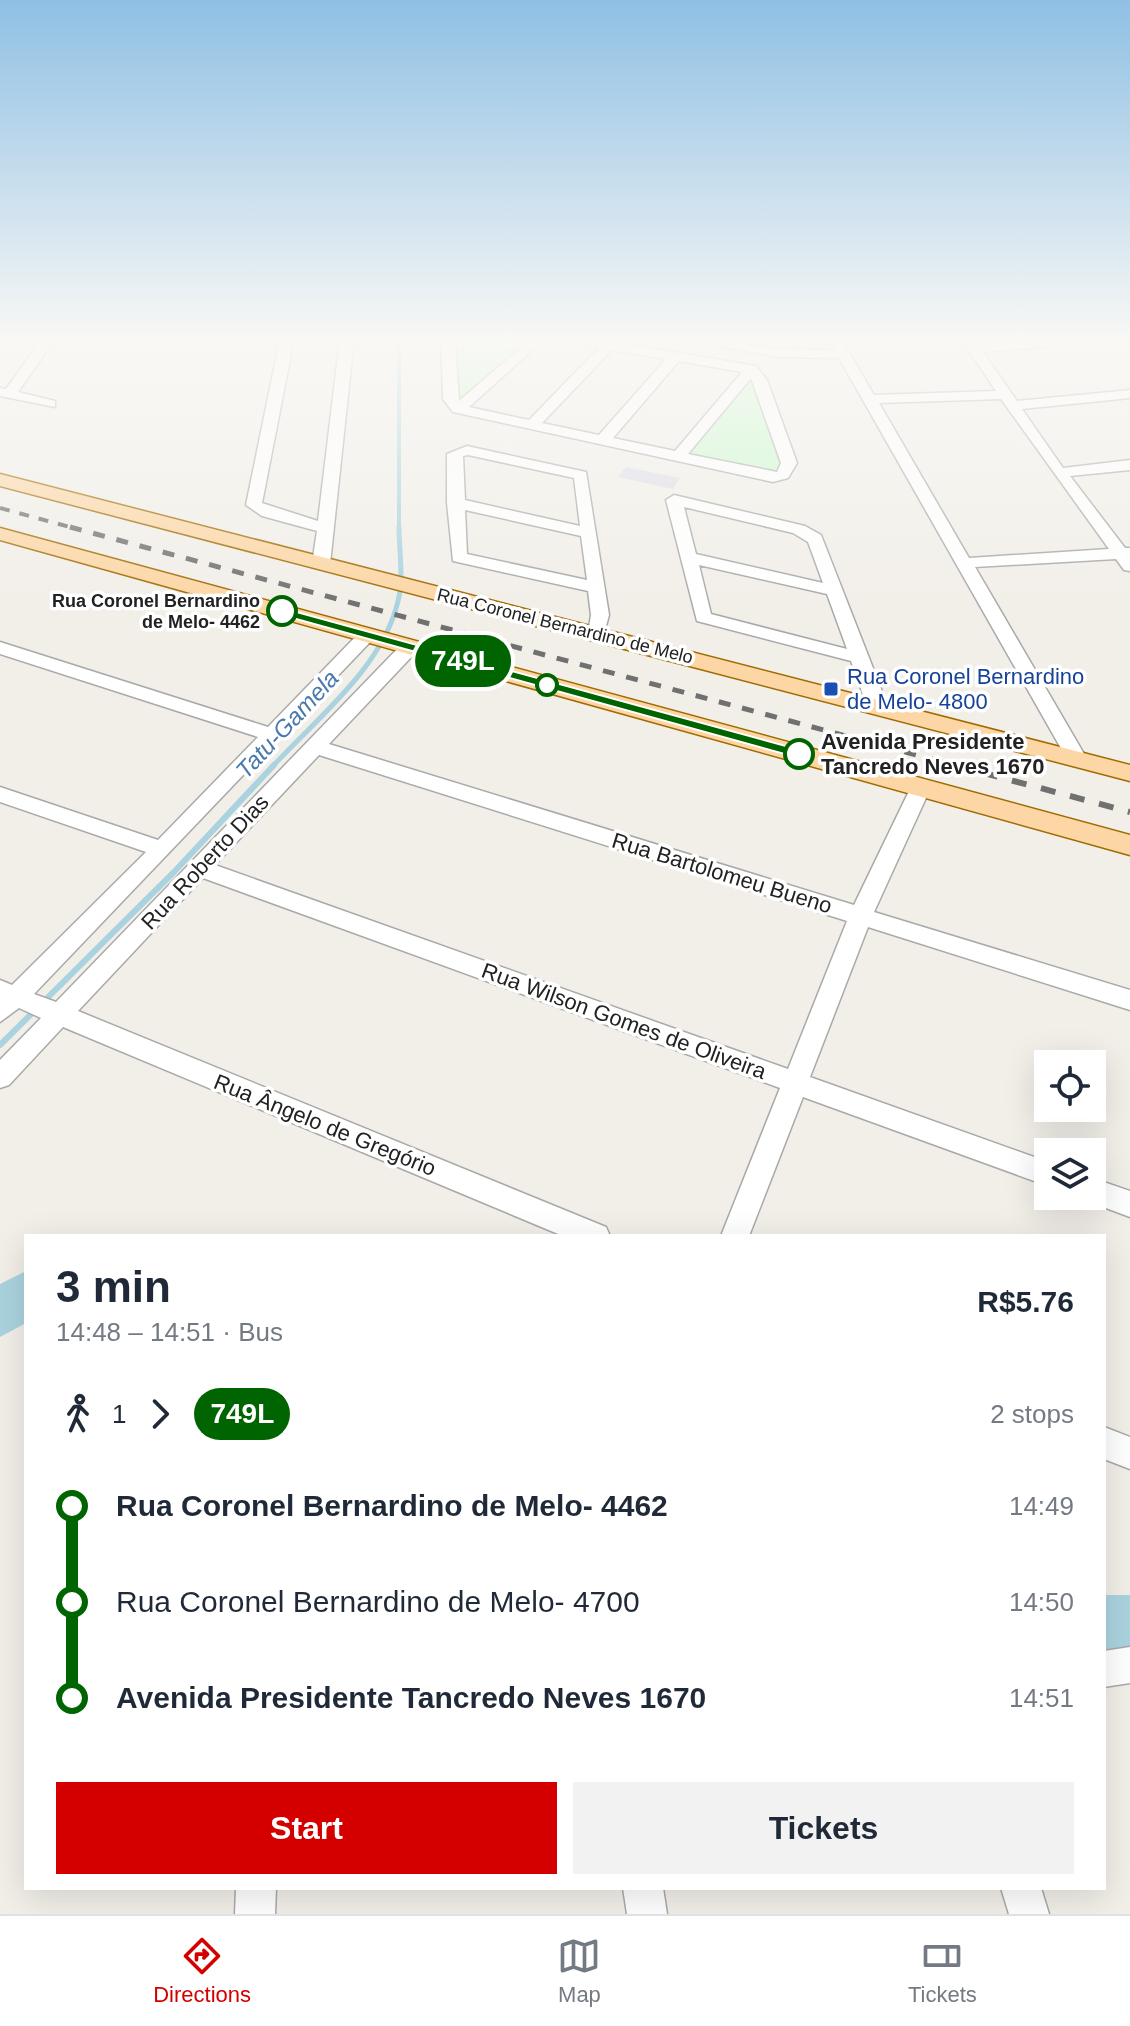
<!DOCTYPE html>
<meta charset="utf-8">
<style>
body{margin:0;font-family:Helvetica,sans-serif;background:#f2f2f3;color:#1f2937;height:100vh;display:flex;flex-direction:column;font-size:30px;white-space:nowrap}
*{box-sizing:border-box;margin:0}
p{font-size:26px;color:#747a83}
.icon{flex:none;width:44px;height:44px;fill:none;stroke:currentColor;stroke-width:2;stroke-linecap:round;stroke-linejoin:round}
.map{position:relative;flex:1;overflow:hidden}
.panel{position:absolute;left:24px;top:1234px;width:1082px;height:656px;display:flex;flex-direction:column;background:#fff;border-radius:0px;box-shadow:0 8px 32px #0002}
.panel>*{flex:none}
.badge{padding:0 16px;border-radius:26px;font-size:28px;line-height:52px}
.fabs{position:absolute;left:1034px;top:1050px;display:grid;gap:16px}
.fabs a{display:grid;place-items:center;width:72px;height:72px;border-radius:0px;background:#fff;box-shadow:0 8px 32px #0002;font-size:40px}
.map>.badge{position:absolute;translate:-50% -50%;box-shadow:0 0 0 4px #fff}
.legs{display:flex;align-items:center;gap:12px;height:88px;padding:0 32px;font-size:26px}
.legs p{margin-inline-start:auto}
.head{display:flex;align-items:center;justify-content:space-between;height:136px;padding:0 32px}
h1{font-size:44px;font-weight:700;line-height:60px}
.primary-button{display:flex;gap:16px;margin-top:auto;padding:16px 32px}
.primary-button a{flex:1;height:92px;border-radius:0px;background:#d40000;color:#fff;font-size:32px;font-weight:700;line-height:92px;text-align:center}
.primary-button a+a{background:#f2f2f3;color:#1f2937}
ul{padding:0 32px;list-style:none}
li{display:flex;align-items:center;gap:28px;height:96px;font-size:30px}
li i{display:grid;place-items:center;width:12px;height:100%;margin:0 10px;background:currentColor}
li i::after{content:'';width:20px;height:20px;margin:-10px;border:6px solid;border-radius:50%;background:#fff}
li p{margin-inline-start:auto}
li:first-child i{background:linear-gradient(#0000 50%,currentColor 0)}
li:last-child i{background:linear-gradient(currentColor 50%,#0000 0)}
.tab-bar{display:flex;justify-content:space-around;align-items:center;height:112px;border-top:2px solid #e0e1e3;background:#fff;font-size:22px;color:#747a83}
.tab-bar a{display:grid;justify-items:center;gap:4px}
.tab-bar .selected{color:#d40000}
.map>svg:first-child{display:block}
</style>
<div class="map">
<svg width="1130" height="1914" viewBox="0 0 1130 1914">
<rect width="100%" height="100%" fill="#f2efe9"/>
<!-- park -->
<path fill="#c8facc" d="M 450,339 L 535,339 L 458,407 L 450,399 Z
M 754,371 L 784,462 L 780,473 L 682,456 Z"/>
<!-- plaza -->
<path fill="#dddde8" d="M 626,467 L 680,478 L 673,489 L 618,477 Z"/>
<g fill="none" stroke-linecap="round" stroke-linejoin="round">
<!-- stream-far2 -->
<path stroke="#aad3df" stroke-width="4" d="M 399,339 L 399,529"/>
<!-- stream-far1 -->
<path stroke="#aad3df" stroke-width="5" d="M 272,767 C 316,719 383,667 398,601 C 404,579 399,550 399,527"/>
<!-- stream -->
<path stroke="#aad3df" stroke-width="6" d="M 0,1045 L 174,872 L 274,765"/>
<!-- river -->
<path fill="#aad3df" fill-rule="evenodd" d="M 26,1271 L 26,1323 L 0,1337 L 0,1284 Z
M 1104,1595 L 1130,1595 L 1130,1651 L 1104,1651 Z"/>
<!-- minor casing -->
<g stroke="#a9a9a9" stroke-width="3">
<path id="minor" d="M 42,339 L 55,339 L 18,392 L 55,401 L 55,407 L 0,396 L 0,388 L 6,389 Z
M 280,339 L 294,339 L 262,503 L 318,521 L 340,339 L 354,339 L 330,564 L 321,569 L 312,564 L 317,531 L 262,516 L 246,505 Z
M 441,339 L 455,339 L 459,401 L 531,339 L 545,339 L 469,407 L 529,420 L 599,348 L 564,339 L 609,341 L 756,366 L 767,380 L 797,463 L 788,478 L 773,482 L 453,412 L 443,399 ZM 612,350 L 666,359 L 599,435 L 542,423 ZM 679,361 L 742,372 L 675,451 L 613,438 ZM 751,378 L 781,463 L 777,472 L 688,454 Z
M 686,339 L 715,339 L 777,349 L 835,350 L 828,339 L 841,339 L 874,395 L 996,391 L 961,339 L 973,339 L 978,345 L 1097,339 L 1091,343 L 983,352 L 1017,401 L 1130,390 L 1130,398 L 1022,409 L 1063,468 L 1130,460 L 1130,470 L 1070,476 L 1125,548 L 1130,548 L 1130,571 L 1124,570 L 1116,559 L 975,567 L 1087,759 L 1084,764 L 1077,766 L 1067,759 L 839,358 L 777,357 ZM 1001,399 L 1109,549 L 969,558 L 879,403 Z
M 467,446 L 586,472 L 609,615 L 603,637 L 591,637 L 588,633 L 591,615 L 588,591 L 453,561 L 447,503 L 447,454 ZM 468,455 L 574,478 L 580,526 L 465,500 L 463,456 ZM 465,510 L 581,536 L 587,580 L 467,554 Z
M 674,495 L 805,526 L 821,535 L 880,686 L 887,706 L 884,710 L 877,712 L 867,706 L 851,661 L 697,621 L 666,500 ZM 684,507 L 793,533 L 808,542 L 823,583 L 696,554 ZM 699,565 L 827,594 L 847,649 L 711,614 Z
M 367,630 L 373,631 L 373,639 L 34,994 L 56,1002 L 403,643 L 417,643 L 417,651 L 329,744 L 854,905 L 911,787 L 921,780 L 928,782 L 931,787 L 874,912 L 1130,990 L 1130,1010 L 868,927 L 810,1077 L 1048,1162 L 1048,1186 L 803,1097 L 749,1236 L 721,1236 L 780,1088 L 203,878 L 78,1011 L 606,1227 L 610,1236 L 563,1236 L 63,1027 L 9,1085 L 0,1088 L 0,1060 L 41,1018 L 19,1008 L 0,1022 L 0,980 L 12,985 L 146,852 L 0,802 L 0,787 L 158,840 L 258,737 L 0,654 L 0,642 L 268,727 L 361,631 ZM 319,755 L 847,921 L 788,1069 L 215,865 Z
M 1092,1178 L 1130,1191 L 1130,1217 L 1082,1199 L 1081,1196 L 1092,1196 Z
M 1104,1427 L 1130,1437 L 1130,1469 L 1104,1459 Z
M 1130,1647 L 1130,1683 L 1104,1687 L 1104,1651 Z
M 236,1888 L 276,1888 L 275,1914 L 235,1914 Z
M 623,1888 L 663,1888 L 667,1914 L 627,1914 Z
M 1001,1888 L 1041,1888 L 1049,1914 L 1009,1914 Z"/>
</g>
<!-- major casing -->
<g stroke="#a06b00" stroke-width="3">
<path id="major" d="M 0,474 L 1130,765 L 1130,781 L 0,486 Z
M 0,528 L 1130,835 L 1130,855 L 0,540 Z"/>
</g>
<!-- minor -->
<use href="#minor" fill="#fff" fill-rule="evenodd"/>
<!-- major -->
<use href="#major" fill="#fcd6a4" fill-rule="evenodd"/>
<!-- rail-far2 -->
<path stroke="#707070" stroke-width="4" stroke-dasharray="10 10" stroke-linecap="butt" d="M 0,508 L 77,529"/>
<!-- rail-far1 -->
<path stroke="#707070" stroke-width="5" stroke-dasharray="12 12" stroke-linecap="butt" d="M 70,527 L 961,767"/>
<!-- rail -->
<path stroke="#707070" stroke-width="6" stroke-dasharray="15 15" stroke-linecap="butt" d="M 954,765 L 1130,812"/>
</g>
<!-- sky -->
<linearGradient id="sky" x2="0" y2="1"><stop stop-color="#8fc0e4"/><stop offset="0.56" stop-color="#f9f8f5"/><stop offset="1" stop-color="#f9f8f5" stop-opacity="0"/></linearGradient>
<rect width="1130" height="607" fill="url(#sky)"/>
<!-- line-1 -->
<path fill="#006400" stroke="#fff" stroke-width="2" d="M 282,608 L 804,751 L 806,754 L 799,758 L 278,614 Z"/>
<!-- markers -->
<g fill="#fff" stroke="#006400" stroke-width="4">
<circle cx="282" cy="611" r="14"/>
<circle cx="547" cy="685" r="10"/>
<circle cx="799" cy="754" r="14"/>
</g>
<rect fill="#1a4fb4" stroke="#fff" stroke-width="3" x="823" y="681" width="16" height="16" rx="4"/>
<g text-anchor="middle" dominant-baseline="central" stroke-width="7" stroke-linejoin="round" paint-order="stroke">
<!-- far-stop labels -->
<g font-size="18" font-weight="bold" fill="#222" stroke="#fff" text-anchor="end">
<text x="260" y="601">Rua Coronel Bernardino<tspan x="260" dy="21">de Melo- 4462</tspan></text>
</g>
<!-- far-street labels -->
<g font-size="18" fill="#222" stroke="#fff">
<text transform="translate(565 626) rotate(14)">Rua Coronel Bernardino de Melo</text>
</g>
<!-- transit labels -->
<g font-size="22" fill="#164399" stroke="#fff" text-anchor="start">
<text x="847" y="676">Rua Coronel Bernardino<tspan x="847" dy="25">de Melo- 4800</tspan></text>
</g>
<!-- stop labels -->
<g font-size="22" font-weight="bold" fill="#222" stroke="#fff" text-anchor="start">
<text x="821" y="741">Avenida Presidente<tspan x="821" dy="25">Tancredo Neves 1670</tspan></text>
</g>
<!-- street labels -->
<g font-size="22" fill="#222" stroke="#fff">
<text transform="translate(205 862) rotate(-47)">Rua Roberto Dias</text>
<text transform="translate(722 873) rotate(17)">Rua Bartolomeu Bueno</text>
<text transform="translate(624 1021) rotate(20)">Rua Wilson Gomes de Oliveira</text>
<text transform="translate(325 1125) rotate(22)">Rua Ângelo de Gregório</text>
</g>
<!-- water labels -->
<g font-size="24" font-style="italic" fill="#4a7aab" stroke="#fff">
<text transform="translate(287 724) rotate(-47)">Tatu-Gamela</text>
</g>
</g>
</svg>
<div class="fabs">
<a><svg class="icon" aria-label="locate" viewBox="0 0 24 24"><circle cx="12" cy="12" r="6"/><path d="M12 2v4M12 18v4M2 12h4M18 12h4"/></svg></a>
<a><svg class="icon" aria-label="layers" viewBox="0 0 24 24"><path d="M12 4l9 5-9 5-9-5zM3 14l9 5 9-5"/></svg></a>
</div>
<b class="badge" style="left:463px;top:661px;background:#006400;color:#fff">749L</b>
<section class="panel">
<div class="head"><div><h1>3 min</h1><p>14:48 – 14:51 · Bus</p></div><b>R$5.76</b></div>
<div class="legs"><svg class="icon" aria-label="walk" viewBox="0 0 24 24"><circle cx="13" cy="4" r="2"/><path d="M13 8l-2 6 4 7M11 14l-3 7M7 12l3-4h3l4 4"/></svg>1<svg class="icon" aria-label="forward" viewBox="0 0 24 24"><path d="M9 5l7 7-7 7"/></svg><b class="badge" style="background:#006400;color:#fff">749L</b><p>2 stops</p></div>
<ul>
<li><i style="color:#006400"></i><b>Rua Coronel Bernardino de Melo- 4462</b><p>14:49</p></li>
<li><i style="color:#006400"></i><span>Rua Coronel Bernardino de Melo- 4700</span><p>14:50</p></li>
<li><i style="color:#006400"></i><b>Avenida Presidente Tancredo Neves 1670</b><p>14:51</p></li>
</ul>
<div class="primary-button"><a>Start</a><a>Tickets</a></div>
</section>
</div>
<nav class="tab-bar">
<a class="selected"><svg class="icon" aria-label="directions" viewBox="0 0 24 24"><path d="M12 3l9 9-9 9-9-9zM9 14v-3h6M13 9l2 2-2 2"/></svg>Directions</a>
<a><svg class="icon" aria-label="map" viewBox="0 0 24 24"><path d="M3 6l6-2 6 2 6-2v14l-6 2-6-2-6 2zM9 4v14M15 6v14"/></svg>Map</a>
<a><svg class="icon" aria-label="tickets" viewBox="0 0 24 24"><path d="M3 7h18v10H3zM15 7v10"/></svg>Tickets</a>
</nav>
